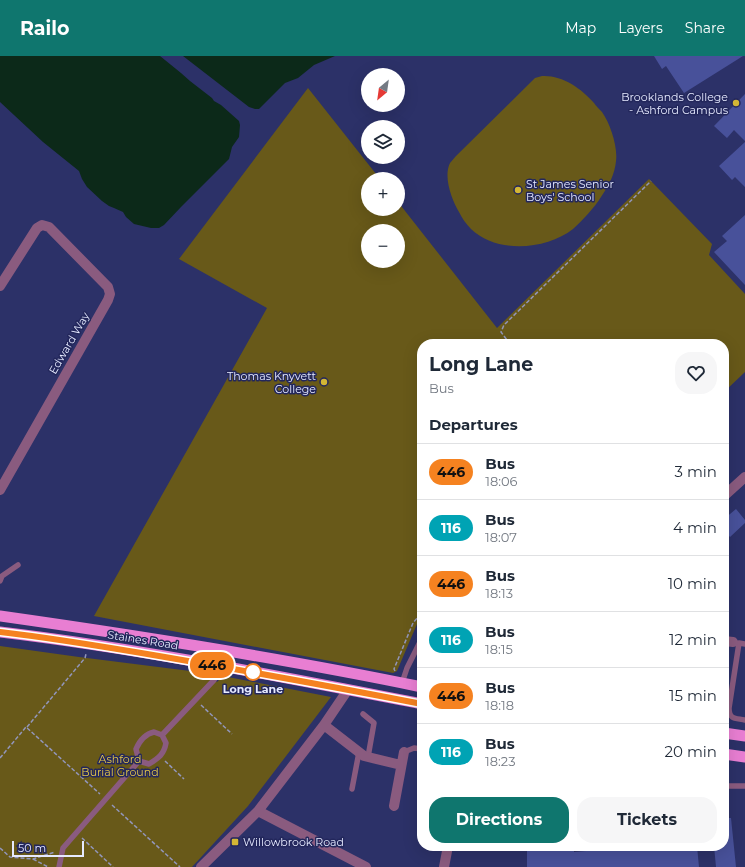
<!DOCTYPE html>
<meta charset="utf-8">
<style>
body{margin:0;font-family:Montserrat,sans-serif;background:#f6f6f7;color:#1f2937;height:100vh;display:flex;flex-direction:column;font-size:15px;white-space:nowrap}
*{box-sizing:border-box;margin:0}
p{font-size:13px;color:#747a83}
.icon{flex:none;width:22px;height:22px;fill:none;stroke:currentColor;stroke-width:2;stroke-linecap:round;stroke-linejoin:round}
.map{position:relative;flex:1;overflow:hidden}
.drawer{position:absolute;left:417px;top:283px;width:312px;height:512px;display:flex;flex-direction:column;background:#fff;border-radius:16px;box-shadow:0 4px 16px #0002}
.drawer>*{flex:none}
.badge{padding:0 8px;border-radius:13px;font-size:14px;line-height:26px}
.needle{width:26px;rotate:209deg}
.buttons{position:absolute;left:361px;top:12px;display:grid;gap:8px}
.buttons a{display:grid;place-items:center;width:44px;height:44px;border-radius:50%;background:#fff;box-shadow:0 4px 16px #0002;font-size:20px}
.scale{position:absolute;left:12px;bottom:10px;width:72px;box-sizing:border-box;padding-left:4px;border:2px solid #e6eaff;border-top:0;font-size:11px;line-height:14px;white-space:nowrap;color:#e6eaff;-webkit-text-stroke:3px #23275c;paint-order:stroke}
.map>.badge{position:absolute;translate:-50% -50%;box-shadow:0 0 0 2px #fff}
h2{padding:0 12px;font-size:15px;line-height:36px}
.round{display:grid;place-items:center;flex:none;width:42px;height:42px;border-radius:16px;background:#f6f6f7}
.headline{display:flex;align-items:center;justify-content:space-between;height:68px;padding:0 12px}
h1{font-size:19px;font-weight:700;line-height:30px}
.button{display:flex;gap:8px;margin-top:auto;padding:8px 12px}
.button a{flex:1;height:46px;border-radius:16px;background:#0f766e;color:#fff;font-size:16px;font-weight:700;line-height:46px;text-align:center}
.button a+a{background:#f6f6f7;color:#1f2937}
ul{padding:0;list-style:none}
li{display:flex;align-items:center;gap:12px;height:56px;padding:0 12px;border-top:1px solid #e0e1e3}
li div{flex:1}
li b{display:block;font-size:15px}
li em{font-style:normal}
li .badge{min-width:44px;font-weight:700;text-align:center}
header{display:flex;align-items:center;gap:24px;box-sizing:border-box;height:56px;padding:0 20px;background:#0f766e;color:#fff}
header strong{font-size:19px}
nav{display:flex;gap:22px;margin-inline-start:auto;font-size:14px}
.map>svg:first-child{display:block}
</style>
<header>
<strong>Railo</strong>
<nav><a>Map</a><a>Layers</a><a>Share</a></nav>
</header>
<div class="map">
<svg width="745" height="811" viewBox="0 0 745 811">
<rect width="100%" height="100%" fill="#2c3168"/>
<!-- green -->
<path fill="#685919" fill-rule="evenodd" d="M 542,20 C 562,19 581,32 594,47 C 596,50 599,53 602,56 C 610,67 618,91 616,105 C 615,118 608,131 601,141 C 594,152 583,164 573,173 C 546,194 497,198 471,173 C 466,168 462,162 459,156 C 452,144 443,121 450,107 C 452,105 454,102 456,100 L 535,22 Z
M 308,32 L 380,123 L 368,123 L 368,153 L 398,153 L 398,146 L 497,272 L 649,123 L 712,188 L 709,199 L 745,238 L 745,316 L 724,336 L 724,288 L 422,288 L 422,562 L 417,568 L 397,615 L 393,617 L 94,560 L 267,252 L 179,203 ZM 368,175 L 398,175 L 398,205 L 368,205 Z
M 0,590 L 79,601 L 206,617 L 217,626 L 223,620 L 331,641 L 248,750 L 192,811 L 0,811 Z"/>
<!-- water -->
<path fill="#0c2919" d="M 0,0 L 160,0 L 181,17 L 190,25 L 212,42 L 214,45 L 221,49 L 239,65 L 240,69 L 239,81 L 232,91 L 229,103 L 181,151 L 164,169 L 159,172 L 151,172 L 134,168 L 126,161 L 123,156 L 114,152 L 109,150 L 102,145 L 87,131 L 82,123 L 79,115 L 43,86 L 0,46 Z
M 183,0 L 335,0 L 314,9 L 298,22 L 285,27 L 259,53 L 255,53 L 249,51 Z"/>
<!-- building -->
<path fill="#48519a" d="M 654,0 L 743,0 L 684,37 L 666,10 L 662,13 Z
M 745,38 L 745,85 L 734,74 L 727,82 L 714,70 Z
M 745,86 L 745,131 L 735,121 L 732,124 L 719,110 Z
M 745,159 L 745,229 L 714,196 L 727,185 L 722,180 Z
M 736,453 L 745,464 L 745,467 L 730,481 L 724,474 L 724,463 Z
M 724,762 L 731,762 L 736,811 L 716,811 L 714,790 L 724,790 Z
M 527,790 L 574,790 L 574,796 L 598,794 L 598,790 L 697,790 L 699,811 L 527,811 Z"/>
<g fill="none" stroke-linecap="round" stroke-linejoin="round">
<!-- path -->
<path stroke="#9296bb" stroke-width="1.5" stroke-dasharray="4 2" stroke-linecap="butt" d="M 510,288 L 501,276 L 504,269 L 651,125
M 395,615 L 394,613 L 413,567 L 422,556
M 201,649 L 232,678
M 27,671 L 85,602 L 86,598
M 0,702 L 26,671 L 100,738
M 165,705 L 184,723
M 112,749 L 180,811
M 82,782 L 113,811
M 0,792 L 10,801 L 33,803 L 55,796
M 33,803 L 48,811"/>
<!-- service -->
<path stroke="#8a5b7f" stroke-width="5.5" d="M 0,525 L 2,520 L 18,509
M 745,588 L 739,587 L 729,652 C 729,664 736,662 745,664
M 402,627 L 407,612 L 422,582
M 363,658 L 374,667 L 368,701
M 404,696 L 414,692 L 422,693
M 139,705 L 149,708 C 159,702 164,698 166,687 L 162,679
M 724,730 L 745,730
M 352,733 L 359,696
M 59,811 L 63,792 L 139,705 L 136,693 C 140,684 145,678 154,676 L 162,679 L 214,624 L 219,617 L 220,610"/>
<!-- minor -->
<path stroke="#8a5b7f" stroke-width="10" d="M 0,230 L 37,172 L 42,169 L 49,171 L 108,231 L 110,238 L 108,244 L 0,434
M 724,440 L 745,421
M 724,585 L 733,586
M 324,669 L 364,700 L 401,709
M 394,750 L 404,696
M 258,755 L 366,811
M 201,811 L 258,755 L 324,669 L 345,638 L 346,634
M 444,811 L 448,790"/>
<!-- trunk -->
<path stroke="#e87ed2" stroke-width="11" d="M 0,560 C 141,580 282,602 422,631
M 0,576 C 142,593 282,621 422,648
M 724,677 L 745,680
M 724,698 L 745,701"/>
</g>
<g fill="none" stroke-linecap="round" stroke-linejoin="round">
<!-- line casing -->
<g stroke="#fff" stroke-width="9">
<path id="line" d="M 0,576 C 53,582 106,591 159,600 C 247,615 335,631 422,648"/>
</g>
<!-- line -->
<use href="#line" stroke="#f58220" stroke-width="6"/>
</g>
<!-- markers -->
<g fill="#d3b635" stroke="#23275c" stroke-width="1.5">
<circle cx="736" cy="47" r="4"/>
<circle cx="518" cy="134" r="4"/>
<circle cx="324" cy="326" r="4"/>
<rect x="231" y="782" width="8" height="8" rx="2"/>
</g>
<circle fill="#fff" stroke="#f58220" stroke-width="2" cx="253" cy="616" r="8"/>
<g text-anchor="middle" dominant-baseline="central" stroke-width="3" stroke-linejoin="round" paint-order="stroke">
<!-- poi labels -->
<g font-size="11" fill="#e6eaff" stroke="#23275c" text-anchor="end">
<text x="728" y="41">Brooklands College<tspan x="728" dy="13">- Ashford Campus</tspan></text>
<text x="526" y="128" text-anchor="start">St James Senior<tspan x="526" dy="13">Boys' School</tspan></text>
<text x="316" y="320">Thomas Knyvett<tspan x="316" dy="13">College</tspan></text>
<text x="243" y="786" text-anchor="start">Willowbrook Road</text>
</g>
<!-- street labels -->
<g font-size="11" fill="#e6eaff" stroke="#23275c">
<text transform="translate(69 287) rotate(-60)">Edward Way</text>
<text transform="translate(143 584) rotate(9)">Staines Road</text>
</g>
<!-- stop labels -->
<g font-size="11" font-weight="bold" fill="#e6eaff" stroke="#23275c">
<text x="253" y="633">Long Lane</text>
</g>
<!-- park labels -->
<g font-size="11" fill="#e7c947" stroke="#23275c">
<text x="120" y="703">Ashford<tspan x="120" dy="13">Burial Ground</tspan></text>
</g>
</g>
</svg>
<div class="buttons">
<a><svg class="needle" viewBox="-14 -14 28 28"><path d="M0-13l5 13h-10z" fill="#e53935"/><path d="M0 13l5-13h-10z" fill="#747a83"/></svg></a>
<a><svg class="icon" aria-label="layers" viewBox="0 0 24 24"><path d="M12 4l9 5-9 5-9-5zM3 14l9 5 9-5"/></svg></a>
<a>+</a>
<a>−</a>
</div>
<div class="scale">50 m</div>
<b class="badge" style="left:212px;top:609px;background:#f58220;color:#111">446</b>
<section class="drawer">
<div class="headline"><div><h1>Long Lane</h1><p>Bus</p></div><a class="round"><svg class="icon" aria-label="heart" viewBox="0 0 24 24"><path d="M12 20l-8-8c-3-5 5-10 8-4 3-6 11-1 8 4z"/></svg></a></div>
<h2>Departures</h2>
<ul>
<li><span class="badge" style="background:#f58220;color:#111">446</span><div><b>Bus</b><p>18:06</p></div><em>3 min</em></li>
<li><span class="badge" style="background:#00a3b4;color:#fff">116</span><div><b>Bus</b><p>18:07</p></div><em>4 min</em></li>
<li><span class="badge" style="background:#f58220;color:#111">446</span><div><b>Bus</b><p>18:13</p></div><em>10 min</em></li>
<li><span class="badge" style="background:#00a3b4;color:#fff">116</span><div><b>Bus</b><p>18:15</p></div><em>12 min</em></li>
<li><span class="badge" style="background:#f58220;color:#111">446</span><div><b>Bus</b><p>18:18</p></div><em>15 min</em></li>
<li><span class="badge" style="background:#00a3b4;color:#fff">116</span><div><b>Bus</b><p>18:23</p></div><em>20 min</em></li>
</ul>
<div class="button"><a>Directions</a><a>Tickets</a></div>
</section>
</div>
